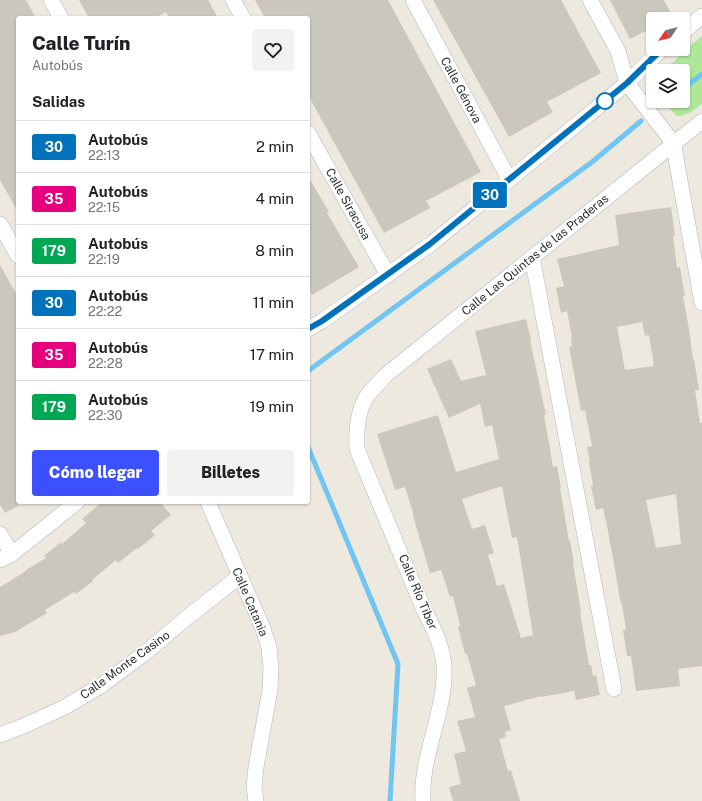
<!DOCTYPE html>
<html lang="es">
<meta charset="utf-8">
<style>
body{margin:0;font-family:"Public Sans",sans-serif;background:#f2f2f2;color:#202124;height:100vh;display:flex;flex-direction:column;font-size:15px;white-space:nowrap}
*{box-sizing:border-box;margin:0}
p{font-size:13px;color:#757577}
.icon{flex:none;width:22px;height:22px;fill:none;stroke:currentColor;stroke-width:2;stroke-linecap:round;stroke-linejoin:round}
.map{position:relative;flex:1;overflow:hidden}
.drawer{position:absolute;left:16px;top:16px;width:294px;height:488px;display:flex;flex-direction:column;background:#fff;border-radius:4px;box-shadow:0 1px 3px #0004}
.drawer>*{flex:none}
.badge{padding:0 8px;border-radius:3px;font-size:14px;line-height:26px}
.needle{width:26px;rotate:235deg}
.buttons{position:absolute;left:646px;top:12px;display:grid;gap:8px}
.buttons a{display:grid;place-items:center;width:44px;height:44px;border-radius:4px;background:#fff;box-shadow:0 1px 3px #0004;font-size:20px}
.map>.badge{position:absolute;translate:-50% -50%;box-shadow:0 0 0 2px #fff}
h2{padding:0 16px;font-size:15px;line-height:36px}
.round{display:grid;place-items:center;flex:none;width:42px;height:42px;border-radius:4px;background:#f2f2f2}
.overview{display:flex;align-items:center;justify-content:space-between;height:68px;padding:0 16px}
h1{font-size:19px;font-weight:800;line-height:30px}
.button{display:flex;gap:8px;margin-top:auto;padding:8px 16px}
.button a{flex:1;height:46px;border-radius:4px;background:#3c50ff;color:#fff;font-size:16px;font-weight:800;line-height:46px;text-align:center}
.button a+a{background:#f2f2f2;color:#202124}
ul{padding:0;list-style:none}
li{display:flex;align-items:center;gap:12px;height:52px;padding:0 16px;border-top:1px solid #e0e0e0}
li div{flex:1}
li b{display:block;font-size:15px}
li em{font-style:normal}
li .badge{min-width:44px;font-weight:700;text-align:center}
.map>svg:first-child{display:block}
</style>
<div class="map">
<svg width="702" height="801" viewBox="0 0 702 801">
<rect width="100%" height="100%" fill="#eee9df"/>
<!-- green -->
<path fill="#aee69a" d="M 702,36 L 702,104 C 694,109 687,117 677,116 L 662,101 L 683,101 L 683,71 L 664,71 L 690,46 Z"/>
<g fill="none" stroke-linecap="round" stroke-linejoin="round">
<!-- stream -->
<path stroke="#70c5f2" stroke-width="5" d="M 683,89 L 702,74
M 308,371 L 592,162 L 641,121
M 308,447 L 398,664 L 390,801"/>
</g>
<!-- building -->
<path fill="#cac7bd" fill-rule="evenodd" d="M 0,0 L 26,0 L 36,18 L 18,18 L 18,212 L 0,180 Z
M 79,0 L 208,0 L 218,18 L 169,18 L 166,12 L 155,18 L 89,18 Z
M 255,0 L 388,0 L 481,172 L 426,201 L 430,208 L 384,233 L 308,95 L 308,18 L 265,18 Z
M 433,0 L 561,0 L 601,73 L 547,102 L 553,112 L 509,137 Z
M 610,0 L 664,0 L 674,19 L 653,19 L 653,27 L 630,39 Z
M 308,176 L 329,212 L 327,213 L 359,267 L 312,295 L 308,288 Z
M 671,207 L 675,236 L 673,236 L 677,268 L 680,267 L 685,296 L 683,296 L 689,329 L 693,360 L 694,359 L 699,390 L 695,390 L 700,423 L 702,423 L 702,666 L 678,669 L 680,686 L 636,691 L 631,656 L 627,656 L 623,630 L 626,630 L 622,604 L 621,604 L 608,531 L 603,508 L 596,510 L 591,486 L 593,486 L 589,462 L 590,461 L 587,447 L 592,446 L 585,410 L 581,411 L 569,347 L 572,346 L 571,338 L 572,337 L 567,311 L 561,313 L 556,288 L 564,286 L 557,259 L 619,245 L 615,215 ZM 642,322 L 645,336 L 649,335 L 654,366 L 625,370 L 617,327 ZM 676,494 L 681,544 L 656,548 L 646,500 Z
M 0,265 L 18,297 L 18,506 L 5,513 L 0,505 Z
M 526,319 L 531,340 L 530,340 L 546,415 L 544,415 L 553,467 L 557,466 L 561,488 L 560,488 L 569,541 L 570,541 L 574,563 L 573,563 L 581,612 L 580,612 L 589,665 L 591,665 L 593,676 L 596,675 L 600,695 L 576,700 L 574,691 L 541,697 L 541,696 L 504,706 L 511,730 L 505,732 L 506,737 L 499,739 L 508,771 L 511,770 L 520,801 L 453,801 L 449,787 L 461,784 L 454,754 L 466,751 L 457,721 L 475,717 L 467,688 L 476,685 L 467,654 L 465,654 L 458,627 L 460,626 L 453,596 L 450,597 L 441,570 L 430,573 L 413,516 L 414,516 L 405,487 L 395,490 L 377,434 L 438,415 L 456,472 L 499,459 L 492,425 L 485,427 L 480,404 L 449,418 L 427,369 L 451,359 L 461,381 L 486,375 L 475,331 ZM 502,486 L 512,538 L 517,537 L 533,635 L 521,638 L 504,584 L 497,586 L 488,555 L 494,553 L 485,525 L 472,529 L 462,499 Z
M 102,502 L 160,502 L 171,515 L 151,531 L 155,535 L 138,549 L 137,548 L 118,563 L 116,560 L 92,580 L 93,581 L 76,594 L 74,592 L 45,610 L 47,613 L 15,632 L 0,636 L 0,587 L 26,571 L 26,570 L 46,558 L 44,556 L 61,542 L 62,544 L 86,523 L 82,519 Z"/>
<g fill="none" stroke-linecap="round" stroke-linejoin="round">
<!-- minor casing -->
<g stroke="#b3b4c0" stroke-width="16">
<path id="minor" d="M 51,0 L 61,18
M 233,0 L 243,18
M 413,0 L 509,179
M 590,0 L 618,51 L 627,83 L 674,144 L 677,164 L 702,303
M 683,32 L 702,16
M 308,133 L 388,275
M 0,224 L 18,256
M 532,257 L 614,689
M 308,329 L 322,321 L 431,244 L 627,83 L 662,49
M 208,502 L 240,576 L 262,626 L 269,647 L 271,669 L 270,690 L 256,767 L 254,787 L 256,801
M 0,534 L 12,554
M 0,560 L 12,554 L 77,502
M 0,735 L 26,725 L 65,707 L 102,685 L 145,653 L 190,615 L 240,576
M 423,801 C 420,755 447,710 444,665 C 442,645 433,627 424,610 L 357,449 C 356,432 357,414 365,399 C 371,390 379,383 386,375 L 702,121"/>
</g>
<!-- minor -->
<use href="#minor" stroke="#fff" stroke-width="15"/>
</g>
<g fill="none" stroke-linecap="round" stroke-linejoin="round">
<!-- line casing -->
<g stroke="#fff" stroke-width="9">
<path id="line" d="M 308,329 L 322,321 L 430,244 L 627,83 L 662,49"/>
</g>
<!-- line -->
<use href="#line" stroke="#0072bc" stroke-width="6"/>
</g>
<!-- markers -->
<circle fill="#fff" stroke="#0072bc" stroke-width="2" cx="605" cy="101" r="8"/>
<g text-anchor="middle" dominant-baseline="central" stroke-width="3.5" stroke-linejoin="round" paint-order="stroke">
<!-- street labels -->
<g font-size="12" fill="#2d2d2d" stroke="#fff">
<text transform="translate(461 90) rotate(62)">Calle Génova</text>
<text transform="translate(348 204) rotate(61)">Calle Siracusa</text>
<text transform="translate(535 255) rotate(-39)">Calle Las Quintas de las Praderas</text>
<text transform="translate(418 592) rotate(67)">Calle Río Tiber</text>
<text transform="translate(250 602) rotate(67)">Calle Catania</text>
<text transform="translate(125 665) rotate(-36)">Calle Monte Casino</text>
</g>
</g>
</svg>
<div class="buttons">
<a><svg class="needle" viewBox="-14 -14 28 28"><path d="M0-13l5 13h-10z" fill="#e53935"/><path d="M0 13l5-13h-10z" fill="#757577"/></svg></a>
<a><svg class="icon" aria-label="layers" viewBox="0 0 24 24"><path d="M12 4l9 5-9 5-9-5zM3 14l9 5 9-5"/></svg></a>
</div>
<b class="badge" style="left:490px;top:195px;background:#0072bc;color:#fff">30</b>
<section class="drawer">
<div class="overview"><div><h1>Calle Turín</h1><p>Autobús</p></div><a class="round"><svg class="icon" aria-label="heart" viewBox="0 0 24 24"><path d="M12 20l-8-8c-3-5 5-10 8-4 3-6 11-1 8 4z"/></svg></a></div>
<h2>Salidas</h2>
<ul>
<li><span class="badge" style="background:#0072bc;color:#fff">30</span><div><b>Autobús</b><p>22:13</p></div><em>2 min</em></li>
<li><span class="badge" style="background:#e6007e;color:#fff">35</span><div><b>Autobús</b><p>22:15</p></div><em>4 min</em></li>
<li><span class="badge" style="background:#00a651;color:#fff">179</span><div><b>Autobús</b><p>22:19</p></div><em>8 min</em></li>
<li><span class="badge" style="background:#0072bc;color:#fff">30</span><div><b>Autobús</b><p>22:22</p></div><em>11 min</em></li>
<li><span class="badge" style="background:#e6007e;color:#fff">35</span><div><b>Autobús</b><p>22:28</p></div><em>17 min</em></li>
<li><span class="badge" style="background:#00a651;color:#fff">179</span><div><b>Autobús</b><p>22:30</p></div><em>19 min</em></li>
</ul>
<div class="button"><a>Cómo llegar</a><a>Billetes</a></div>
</section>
</div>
